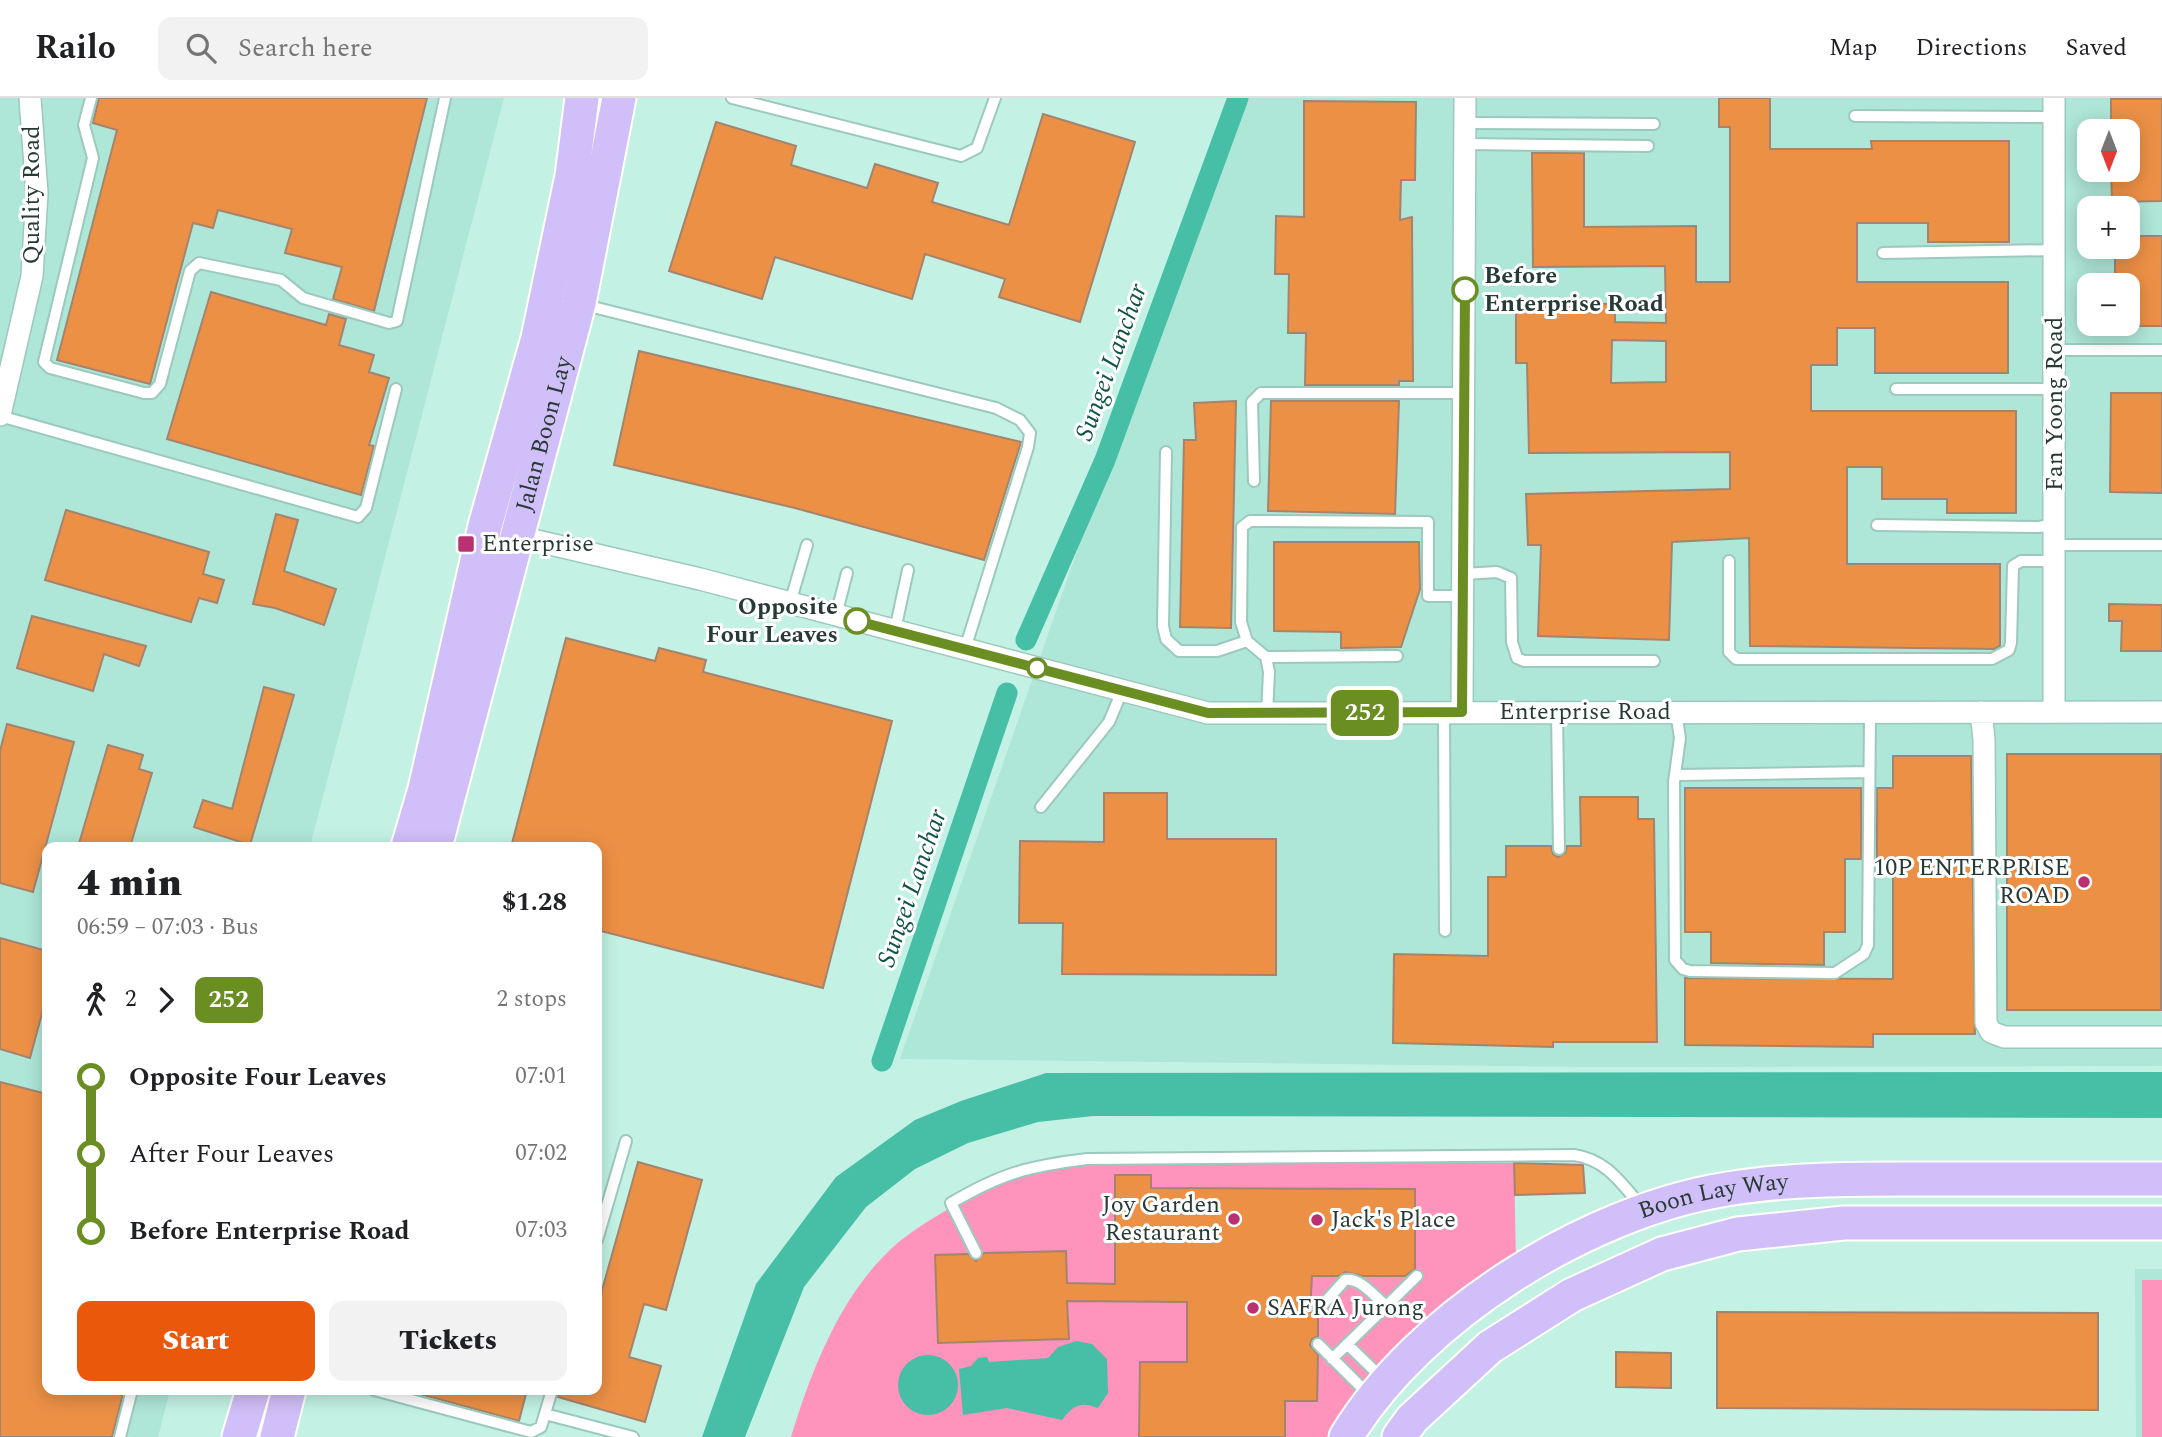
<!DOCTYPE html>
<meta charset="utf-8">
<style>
body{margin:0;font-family:Spectral,serif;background:#f2f2f2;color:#202124;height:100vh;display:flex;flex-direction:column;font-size:26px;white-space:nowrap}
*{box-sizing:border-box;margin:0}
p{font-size:23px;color:#757577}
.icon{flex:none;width:38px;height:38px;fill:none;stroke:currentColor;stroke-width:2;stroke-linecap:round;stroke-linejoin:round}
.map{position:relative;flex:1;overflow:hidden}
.sheet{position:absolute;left:42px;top:744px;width:560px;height:553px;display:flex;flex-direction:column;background:#fff;border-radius:14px;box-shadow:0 4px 18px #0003}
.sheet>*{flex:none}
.badge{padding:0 14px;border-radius:10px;font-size:24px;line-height:46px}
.needle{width:46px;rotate:180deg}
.controls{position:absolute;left:2077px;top:21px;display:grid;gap:14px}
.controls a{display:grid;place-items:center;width:63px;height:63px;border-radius:14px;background:#fff;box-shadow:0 4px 18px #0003;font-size:35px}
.map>.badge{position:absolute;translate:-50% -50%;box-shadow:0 0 0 4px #fff}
.legs{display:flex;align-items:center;gap:10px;height:77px;padding:0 35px;font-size:23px}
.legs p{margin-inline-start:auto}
.summary{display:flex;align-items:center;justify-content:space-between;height:119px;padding:0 35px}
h1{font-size:38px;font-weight:800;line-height:52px}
.action{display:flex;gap:14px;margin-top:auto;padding:14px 35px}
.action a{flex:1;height:80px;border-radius:14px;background:#ea580c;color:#fff;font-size:28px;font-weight:800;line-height:80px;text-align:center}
.action a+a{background:#f2f2f2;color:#202124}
ul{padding:0 35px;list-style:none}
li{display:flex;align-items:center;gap:24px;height:77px;font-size:26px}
li i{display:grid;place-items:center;width:10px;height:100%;margin:0 9px;background:currentColor}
li i::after{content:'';width:18px;height:18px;margin:-9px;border:5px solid;border-radius:50%;background:#fff}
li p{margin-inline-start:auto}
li:first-child i{background:linear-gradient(#0000 50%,currentColor 0)}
li:last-child i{background:linear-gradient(currentColor 50%,#0000 0)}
header{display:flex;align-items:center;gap:42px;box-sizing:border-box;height:98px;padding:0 35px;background:#fff;border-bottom:2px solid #e0e0e0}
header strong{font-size:33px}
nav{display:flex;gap:38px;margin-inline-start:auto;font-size:24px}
.search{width:490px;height:63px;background:#f2f2f2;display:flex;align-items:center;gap:18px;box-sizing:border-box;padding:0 24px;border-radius:14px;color:#757577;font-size:26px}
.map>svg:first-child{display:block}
</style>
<header>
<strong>Railo</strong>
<div class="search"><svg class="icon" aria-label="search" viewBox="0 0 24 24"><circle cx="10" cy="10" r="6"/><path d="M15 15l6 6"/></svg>Search here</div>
<nav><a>Map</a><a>Directions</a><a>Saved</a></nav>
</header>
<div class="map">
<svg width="2162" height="1339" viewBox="0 0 2162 1339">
<rect width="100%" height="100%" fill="#c3f2e5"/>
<!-- built -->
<path fill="#aee6d7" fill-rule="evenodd" d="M 0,0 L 504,0 L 310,749 L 47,749 L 47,1292 L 170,1292 L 158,1339 L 0,1339 Z
M 1235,0 L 2162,0 L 2162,968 L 1590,969 L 900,961 ZM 2090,33 L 2128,33 L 2128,72 L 2090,72 ZM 2090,110 L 2128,110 L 2128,149 L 2090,149 ZM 2090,187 L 2128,187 L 2128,226 L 2090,226 Z
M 2135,1171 L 2162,1171 L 2162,1339 L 2136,1339 Z"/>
<!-- green -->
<path fill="#fe93bb" d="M 1088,1065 L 1514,1065 L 1516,1164 L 1331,1339 L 791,1339 C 810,1277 837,1206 883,1159 C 902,1138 928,1123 952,1109 C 966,1101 980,1090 994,1085 C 1025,1074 1056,1070 1088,1065 Z
M 2142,1182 L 2162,1182 L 2162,1339 L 2142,1339 Z"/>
<!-- water -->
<path fill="#46bfa6" d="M 2162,974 L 2162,1020 L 1093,1018 L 1038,1024 L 968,1045 L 915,1071 L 866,1109 L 804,1189 L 745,1339 L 702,1339 L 756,1186 L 836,1079 L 915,1022 L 961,1003 L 1046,975 Z
M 1076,1243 L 1092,1246 L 1107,1261 L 1108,1295 L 1098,1310 C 1081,1303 1073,1307 1062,1322 L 1007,1310 L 963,1317 L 959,1271 L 971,1268 L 978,1260 L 987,1259 L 989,1264 L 1048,1260 L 1058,1249 Z
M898 1287a30 30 0 1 1 60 0a30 30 0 1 1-60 0Z"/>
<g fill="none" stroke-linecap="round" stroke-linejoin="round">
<!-- canal -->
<path stroke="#46bfa6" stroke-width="21" d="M 1026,542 L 1105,362 L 1238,0
M 882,963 L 1007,595"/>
</g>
<!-- building -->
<path fill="#ec9046" stroke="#a4846e" stroke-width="2" fill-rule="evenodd" d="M 99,0 L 427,0 L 374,213 L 333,201 L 342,169 L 285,155 L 292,131 L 218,112 L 213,130 L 193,125 L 150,286 L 57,262 L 117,32 L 93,25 Z
M 1719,0 L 1770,0 L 1770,51 L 1872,51 L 1871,43 L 2009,43 L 2009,144 L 1928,144 L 1928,125 L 1857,125 L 1857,184 L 2008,184 L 2008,275 L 1875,275 L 1875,230 L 1837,230 L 1837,267 L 1811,267 L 1811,313 L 2016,313 L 2016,415 L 1947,415 L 1947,401 L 1882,401 L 1882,369 L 1847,369 L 1847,466 L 2000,466 L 2000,548 L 1994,551 L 1750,548 L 1749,440 L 1672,444 L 1669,542 L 1538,538 L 1541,447 L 1528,447 L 1526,396 L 1730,391 L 1730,354 L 1529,355 L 1527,265 L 1516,265 L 1516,205 L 1615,206 L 1615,224 L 1666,225 L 1665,168 L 1533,169 L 1532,55 L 1584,55 L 1584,129 L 1696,128 L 1696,184 L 1730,184 L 1730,29 L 1719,29 ZM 1612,242 L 1666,243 L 1666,284 L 1611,285 Z
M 2111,1 L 2162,1 L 2162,103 L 2112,104 L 2111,72 L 2128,72 L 2128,33 L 2111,33 Z
M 1304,3 L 1416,4 L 1415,82 L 1401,82 L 1400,122 L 1412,119 L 1413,283 L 1399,283 L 1399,287 L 1305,287 L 1306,235 L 1288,235 L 1289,176 L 1275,176 L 1276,118 L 1304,119 Z
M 1043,16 L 1135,44 L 1080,224 L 999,199 L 1005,181 L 925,156 L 912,201 L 775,159 L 762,201 L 669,173 L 716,24 L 796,48 L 791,67 L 867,90 L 875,66 L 938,85 L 932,104 L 1009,127 Z
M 2128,138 L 2162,138 L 2162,228 L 2128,228 L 2128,187 L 2115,187 L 2115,149 L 2128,149 Z
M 211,194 L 326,227 L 329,216 L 346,221 L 339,247 L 374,257 L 369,274 L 389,280 L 369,347 L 374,348 L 361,397 L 167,341 Z
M 639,253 L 1021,344 L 984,462 L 795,410 L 614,367 Z
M 2111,295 L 2162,295 L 2162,395 L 2110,394 Z
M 1236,303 L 1231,530 L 1180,529 L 1184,342 L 1196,342 L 1194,305 Z
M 1271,303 L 1399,303 L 1395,416 L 1268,413 Z
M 66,412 L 209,454 L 203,476 L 224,482 L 217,505 L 199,500 L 191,524 L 45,482 Z
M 276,416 L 298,422 L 284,473 L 336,491 L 324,527 L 275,510 L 253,506 Z
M 1274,444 L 1419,444 L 1420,491 L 1401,549 L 1341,550 L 1341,534 L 1274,533 Z
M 2109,506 L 2162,507 L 2162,553 L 2121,553 L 2122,523 L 2109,523 Z
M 32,518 L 146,548 L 139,568 L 104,556 L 93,593 L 17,570 Z
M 566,540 L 655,563 L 659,550 L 706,562 L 703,574 L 892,623 L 823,890 L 597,832 L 597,749 L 511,749 Z
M 264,589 L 294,597 L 250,747 L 194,729 L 203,702 L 232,711 Z
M 7,626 L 74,644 L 33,794 L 0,785 L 0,653 Z
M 108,647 L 143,657 L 139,671 L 152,675 L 130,749 L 78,749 Z
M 2007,656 L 2161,656 L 2161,912 L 2007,912 Z
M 1893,658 L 1971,658 L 1975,936 L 1873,936 L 1873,949 L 1685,947 L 1685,880 L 1893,881 L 1893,761 L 1877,761 L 1877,690 L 1893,690 Z
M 1685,690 L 1861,690 L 1861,761 L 1845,761 L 1845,834 L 1824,834 L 1824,867 L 1711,865 L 1711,834 L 1685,834 Z
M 1104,695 L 1167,695 L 1167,741 L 1276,741 L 1276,877 L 1062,876 L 1063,825 L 1019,825 L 1020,743 L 1104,744 Z
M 1580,699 L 1638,699 L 1638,721 L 1654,721 L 1657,944 L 1553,944 L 1553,949 L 1393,945 L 1394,856 L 1488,858 L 1488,779 L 1506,779 L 1506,748 L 1551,748 L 1553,756 L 1558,759 L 1565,755 L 1567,748 L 1581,748 Z
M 0,840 L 47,853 L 47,897 L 30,960 L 0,951 Z
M 0,984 L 47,996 L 47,1292 L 124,1292 L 112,1339 L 0,1339 Z
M 638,1064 L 702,1082 L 666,1212 L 644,1206 L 629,1259 L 661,1268 L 645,1324 L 558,1299 L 560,1292 L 597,1292 L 597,1210 Z
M 1514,1065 L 1583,1067 L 1585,1095 L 1515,1097 Z
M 1115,1077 L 1151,1077 L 1151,1090 L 1415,1091 L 1415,1171 L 1405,1178 L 1363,1178 L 1345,1174 L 1338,1178 L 1312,1178 L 1310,1214 L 1318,1220 L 1318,1238 L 1312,1241 L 1310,1247 L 1318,1257 L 1317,1303 L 1285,1303 L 1285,1339 L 1139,1339 L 1140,1264 L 1187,1264 L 1187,1204 L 1067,1203 L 1069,1241 L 938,1245 L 935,1157 L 968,1156 L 976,1163 L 984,1155 L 1066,1153 L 1067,1185 L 1115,1186 Z
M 1717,1214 L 2098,1215 L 2098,1312 L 1717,1310 Z
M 1616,1254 L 1671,1255 L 1671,1290 L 1616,1289 Z
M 420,1292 L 527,1292 L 519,1323 L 420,1296 Z"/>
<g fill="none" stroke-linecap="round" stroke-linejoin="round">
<!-- service casing -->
<g stroke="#9cc9bd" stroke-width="14">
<path id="service" d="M 91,0 L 84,27 L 93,60 L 44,264 L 50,270 L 144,295 L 152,295 L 160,286 L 190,173 L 199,165 L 281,182 L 303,200 L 389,225 L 397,223 L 445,0
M 732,0 L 961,58 L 977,50 L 995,0
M 1855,18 L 2055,19
M 1465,25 L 1654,26
M 1465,46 L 1648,48
M 1883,155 L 2055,152
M 581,206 L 996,310 L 1020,322 L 1030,335 L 1028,349 L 965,551
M 2055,252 L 2162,252
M 1896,291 L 2055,291
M 0,318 L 358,419 L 366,410 L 396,291
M 1166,354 L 1163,528 L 1166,541 L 1179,553 L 1217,553 L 1247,543
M 1254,383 L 1252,304 L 1261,295 L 1464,295
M 1877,427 L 2039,429 L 2055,426
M 2055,447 L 2162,447
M 1729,463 L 1729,554 L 1736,561 L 1992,561 L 2009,552 L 2011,545 L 2013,468 L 2021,463 L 2055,463
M 1463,476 L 1497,474 L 1511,480 L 1512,544 L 1517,560 L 1524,563 L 1654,563
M 790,505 L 807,447
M 836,517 L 847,475
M 895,532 L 908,472
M 1266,559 L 1397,558
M 1444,614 L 1445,833
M 1557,614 L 1559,751
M 1676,614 L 1680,640 L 1674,684 L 1675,862 L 1683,871 L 1690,873 L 1835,875 L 1864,856 L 1868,847 L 1870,614
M 1267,616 L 1269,574 L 1266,559 L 1247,543 L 1241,524 L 1242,429 L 1250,423 L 1428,424 L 1428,498 L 1463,498
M 1677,677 L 1869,674
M 1041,709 L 1109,624 L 1122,593
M 597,1142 L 626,1043
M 976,1155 L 951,1105 C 1002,1075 1029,1068 1087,1061 L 1574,1057 C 1607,1062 1621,1085 1641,1108
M 1318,1212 L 1345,1182 C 1361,1180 1373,1197 1385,1207
M 1318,1246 L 1370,1298
M 1347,1246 L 1385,1283
M 1332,1261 L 1417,1178
M 374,1292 L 531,1334 L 541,1329 L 552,1292
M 545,1316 L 633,1339
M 120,1339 L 132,1292"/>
</g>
<!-- minor casing -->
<g stroke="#9cc9bd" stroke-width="24">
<path id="minor" d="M 0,317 L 32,178 L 37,95 L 30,0
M 507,436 L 700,481 L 1208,615 L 2162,614
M 2054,613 L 2054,0
M 1462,614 L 1465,0
M 1981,614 L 1984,641 L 1986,925 L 1991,934 L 2004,939 L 2162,939"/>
</g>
<!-- primary casing -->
<g stroke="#fff" stroke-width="37">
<g id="primary">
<path d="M 408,749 L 425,691 L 485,428 L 538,240 L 572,78 L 582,0"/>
<path id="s1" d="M 435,749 L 579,205 L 619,0"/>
<path d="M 239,1339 L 253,1292"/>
<path d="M 277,1339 L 289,1292"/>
<path id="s2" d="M 1346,1339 C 1419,1218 1588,1113 1727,1091 C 1793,1080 1862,1081 1928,1081 C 2006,1081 2084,1081 2162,1081"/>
<path d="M 1399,1339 L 1412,1321 L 1490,1249 L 1572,1197 L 1662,1156 L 1738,1136 L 1844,1125 L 2162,1125"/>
</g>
</g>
<!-- service -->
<use href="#service" stroke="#fff" stroke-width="10"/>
<!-- minor -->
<use href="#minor" stroke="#fff" stroke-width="21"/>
<!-- primary -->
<use href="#primary" stroke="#d0bff8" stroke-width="33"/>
</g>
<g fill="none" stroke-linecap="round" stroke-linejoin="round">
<!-- line-1 casing -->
<g stroke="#fff" stroke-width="16">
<path id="line-1" d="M 857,523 L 1208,615 L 1462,614 L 1465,192"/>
</g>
<!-- line-1 -->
<use href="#line-1" stroke="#6b8e23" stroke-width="10"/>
</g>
<!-- markers -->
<g fill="#fff" stroke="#6b8e23" stroke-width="3.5">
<circle cx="1465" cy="192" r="12"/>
<circle cx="857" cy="523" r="12"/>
<circle cx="1037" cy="570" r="9"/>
</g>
<g fill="#b93171" stroke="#fff" stroke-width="2.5">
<rect x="457" y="437" width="18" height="18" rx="3.5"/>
<circle cx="2084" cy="784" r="7"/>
<circle cx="1234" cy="1121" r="7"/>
<circle cx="1317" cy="1122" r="7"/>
<circle cx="1253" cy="1210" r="7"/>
</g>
<g text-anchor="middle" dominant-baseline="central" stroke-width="6" stroke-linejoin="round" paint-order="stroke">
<!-- street labels -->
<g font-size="24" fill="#283a36" stroke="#fff">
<text transform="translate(32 97) rotate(-90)">Quality Road</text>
<text transform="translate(2055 306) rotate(-90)">Fan Yoong Road</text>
<text stroke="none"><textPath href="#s1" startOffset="427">Jalan Boon Lay</textPath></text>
<text x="1585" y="614">Enterprise Road</text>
<text stroke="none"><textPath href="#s2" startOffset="452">Boon Lay Way</textPath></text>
</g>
<!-- stop labels -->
<g font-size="24" font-weight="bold" fill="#283a36" stroke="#fff" text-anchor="start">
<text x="1484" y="178">Before<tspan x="1484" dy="28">Enterprise Road</tspan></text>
<text x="838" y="509" text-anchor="end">Opposite<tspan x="838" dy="28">Four Leaves</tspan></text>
</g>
<!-- poi labels -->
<g font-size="24" fill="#283a36" stroke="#fff" text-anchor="start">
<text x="482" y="446">Enterprise</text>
<text x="2070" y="770" text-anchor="end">10P ENTERPRISE<tspan x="2070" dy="28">ROAD</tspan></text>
<text x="1220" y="1107" text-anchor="end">Joy Garden<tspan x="1220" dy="28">Restaurant</tspan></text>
<text x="1331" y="1122">Jack's Place</text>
<text x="1267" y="1210">SAFRA Jurong</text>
</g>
<!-- water labels -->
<g font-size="26" font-style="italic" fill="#105447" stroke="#fff">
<text transform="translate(1111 264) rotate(-70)">Sungei Lanchar</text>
<text transform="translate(912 790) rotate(-71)">Sungei Lanchar</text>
</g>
</g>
</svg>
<div class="controls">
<a><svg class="needle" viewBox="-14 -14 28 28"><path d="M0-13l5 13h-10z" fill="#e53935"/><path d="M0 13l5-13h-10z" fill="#757577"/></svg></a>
<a>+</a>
<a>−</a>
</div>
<b class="badge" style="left:1365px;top:615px;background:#6b8e23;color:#fff">252</b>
<section class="sheet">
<div class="summary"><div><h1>4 min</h1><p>06:59 – 07:03 · Bus</p></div><b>$1.28</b></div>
<div class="legs"><svg class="icon" aria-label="walk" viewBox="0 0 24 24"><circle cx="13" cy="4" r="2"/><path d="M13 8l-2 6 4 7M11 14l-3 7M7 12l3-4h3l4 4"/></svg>2<svg class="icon" aria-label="forward" viewBox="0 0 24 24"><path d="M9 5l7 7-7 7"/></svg><b class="badge" style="background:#6b8e23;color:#fff">252</b><p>2 stops</p></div>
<ul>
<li><i style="color:#6b8e23"></i><b>Opposite Four Leaves</b><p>07:01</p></li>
<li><i style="color:#6b8e23"></i><span>After Four Leaves</span><p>07:02</p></li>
<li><i style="color:#6b8e23"></i><b>Before Enterprise Road</b><p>07:03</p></li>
</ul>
<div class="action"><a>Start</a><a>Tickets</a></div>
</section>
</div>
